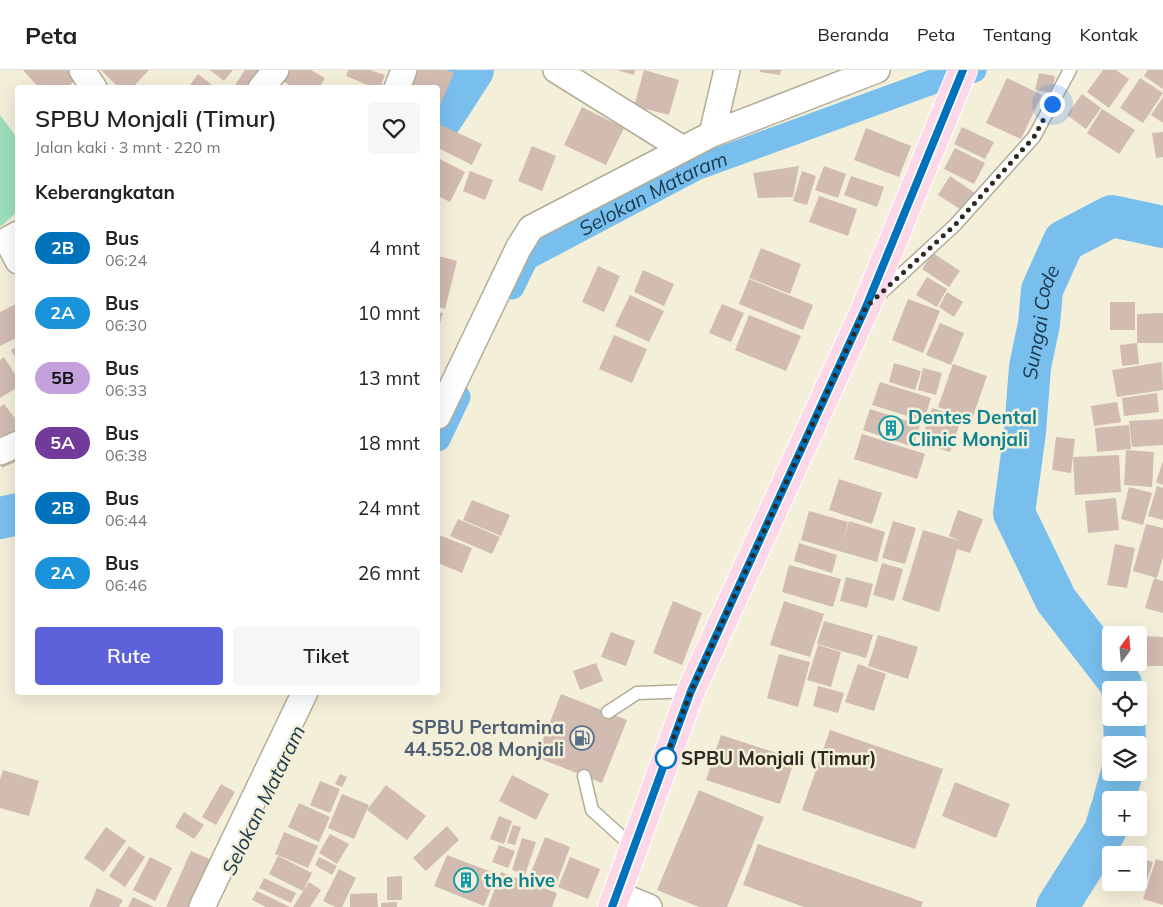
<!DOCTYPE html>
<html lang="id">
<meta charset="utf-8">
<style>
body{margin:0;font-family:Mulish,sans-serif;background:#f6f6f6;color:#222;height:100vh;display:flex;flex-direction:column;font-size:19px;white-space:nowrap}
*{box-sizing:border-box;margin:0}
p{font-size:16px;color:#767676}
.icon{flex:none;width:28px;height:28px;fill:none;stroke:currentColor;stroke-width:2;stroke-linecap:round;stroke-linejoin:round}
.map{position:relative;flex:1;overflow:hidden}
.sheet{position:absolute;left:15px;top:15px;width:425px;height:610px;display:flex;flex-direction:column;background:#fff;border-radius:5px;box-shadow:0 5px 20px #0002}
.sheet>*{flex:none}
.badge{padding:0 10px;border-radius:16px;font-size:18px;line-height:32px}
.needle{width:32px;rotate:16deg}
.tools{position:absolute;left:1102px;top:556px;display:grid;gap:10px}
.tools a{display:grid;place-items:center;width:45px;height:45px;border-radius:5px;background:#fff;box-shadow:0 5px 20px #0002;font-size:25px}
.you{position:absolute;width:25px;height:25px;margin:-12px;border:4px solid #fff;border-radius:50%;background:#1a73e8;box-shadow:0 0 0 8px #1a73e833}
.map>.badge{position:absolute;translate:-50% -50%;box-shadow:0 0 0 2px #fff}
h2{padding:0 20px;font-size:19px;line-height:45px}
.round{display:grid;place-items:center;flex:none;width:52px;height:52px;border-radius:5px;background:#f6f6f6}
.summary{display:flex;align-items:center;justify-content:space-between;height:85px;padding:0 20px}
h1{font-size:24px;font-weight:600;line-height:38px}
.cta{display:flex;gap:10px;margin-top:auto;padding:10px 20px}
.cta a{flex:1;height:58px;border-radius:5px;background:#5d62da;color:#fff;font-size:20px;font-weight:600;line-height:58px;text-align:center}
.cta a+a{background:#f6f6f6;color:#222}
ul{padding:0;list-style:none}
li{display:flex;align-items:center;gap:15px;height:65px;padding:0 20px}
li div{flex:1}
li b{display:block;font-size:19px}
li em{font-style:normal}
li .badge{min-width:55px;font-weight:700;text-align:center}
header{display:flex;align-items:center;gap:30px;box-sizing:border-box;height:70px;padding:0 25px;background:#fff;border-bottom:1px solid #e0e0e0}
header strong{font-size:24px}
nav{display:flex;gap:28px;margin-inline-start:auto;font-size:18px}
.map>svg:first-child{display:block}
</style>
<header>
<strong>Peta</strong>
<nav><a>Beranda</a><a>Peta</a><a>Tentang</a><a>Kontak</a></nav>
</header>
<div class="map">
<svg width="1163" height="837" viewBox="0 0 1163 837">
<rect width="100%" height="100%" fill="#f4efd9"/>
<!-- green -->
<path fill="#9cdfbc" d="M 0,45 L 17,68 L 17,142 L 0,157 Z"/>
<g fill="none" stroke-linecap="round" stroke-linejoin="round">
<!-- canal -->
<g stroke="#79bfed" stroke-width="25">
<path id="s1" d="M 512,217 L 526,188 L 696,98 L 946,7 L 974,0"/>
<path d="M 438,369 L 458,327"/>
</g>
<!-- river -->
<g stroke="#79bfed" stroke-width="42">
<path d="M 438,54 L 473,0"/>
<path d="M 0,448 L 18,444"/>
<path id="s2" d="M 1122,620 L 1121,614 L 1056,530 L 1014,443 L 1025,362 L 1030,297 L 1039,254 L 1042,220 L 1064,171 L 1112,146 L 1163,157"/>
<path d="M 1124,648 L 1125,675"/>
<path d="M 1114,730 L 1122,702"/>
<path d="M 1057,837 L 1105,761 L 1111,740"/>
</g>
</g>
<!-- building -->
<path fill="#d2bbb1" d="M 23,0 L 71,0 L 78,7 L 67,18 L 39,18 Z
M 101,0 L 149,0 L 132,18 L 119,18 Z
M 210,0 L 233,0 L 224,11 Z
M 245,0 L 268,0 L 256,18 L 233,18 Z
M 287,0 L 311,0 L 325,8 L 319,18 L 294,18 L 281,10 Z
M 348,0 L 370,0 L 385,5 L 380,18 L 375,18 L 346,6 Z
M 418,0 L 446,0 L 454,3 L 439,38 L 438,38 L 438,18 L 411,18 Z
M 617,0 L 635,0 L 634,5 Z
M 644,0 L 679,10 L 669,45 L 634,36 Z
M 760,0 L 781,0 L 780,5 L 760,2 Z
M 1103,0 L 1116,0 L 1129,9 L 1109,38 L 1087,22 Z
M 1148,0 L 1163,0 L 1163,19 L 1144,6 Z
M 1039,3 L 1055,6 L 1052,23 L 1035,20 Z
M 198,4 L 216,18 L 188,18 Z
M 1007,8 L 1042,25 L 1021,69 L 986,53 Z
M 1140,8 L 1163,23 L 1143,53 L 1120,38 Z
M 1082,24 L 1101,38 L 1086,59 L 1067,45 Z
M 1163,27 L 1163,53 L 1151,45 Z
M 582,37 L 624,58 L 606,95 L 564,75 Z
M 1102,39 L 1135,60 L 1119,84 L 1087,63 Z
M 441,55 L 482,74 L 472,95 L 438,78 L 438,62 Z
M 962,57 L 994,72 L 985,89 L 954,74 Z
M 866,58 L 911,76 L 899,107 L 854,90 Z
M 1163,62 L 1163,87 L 1156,88 L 1152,63 Z
M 532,76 L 556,86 L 542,121 L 518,111 Z
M 955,78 L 985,93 L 974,114 L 944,99 Z
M 438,88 L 465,102 L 450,132 L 438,126 Z
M 799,96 L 793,127 L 758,128 L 753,103 Z
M 824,96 L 846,104 L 838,128 L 815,120 Z
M 470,101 L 493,110 L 485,130 L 463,121 Z
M 802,101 L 816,106 L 807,135 L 793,131 Z
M 851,106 L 884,117 L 877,137 L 844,125 Z
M 950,106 L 975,123 L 963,141 L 938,125 Z
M 819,126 L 857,139 L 848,166 L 809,152 Z
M 761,178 L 801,194 L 790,224 L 749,208 Z
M 933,183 L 960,201 L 949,217 L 922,199 Z
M 438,186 L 457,191 L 445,239 L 438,237 Z
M 598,196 L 620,206 L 604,242 L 582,232 Z
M 643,200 L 674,214 L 664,236 L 634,222 Z
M 927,207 L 947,219 L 937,237 L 916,225 Z
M 749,209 L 813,235 L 803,260 L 739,234 Z
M 947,222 L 963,232 L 954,247 L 939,237 Z
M 630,225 L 664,241 L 649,272 L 615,256 Z
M 908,229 L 940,241 L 923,283 L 892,270 Z
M 1110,232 L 1135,232 L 1135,260 L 1110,260 Z
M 18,233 L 18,267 L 0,276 L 0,242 Z
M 722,234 L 744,243 L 731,272 L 709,263 Z
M 438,242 L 443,243 L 438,261 Z
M 1163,243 L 1163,273 L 1137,273 L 1137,244 Z
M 749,245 L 801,266 L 786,301 L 735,280 Z
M 940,253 L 964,263 L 951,295 L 926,285 Z
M 614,265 L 647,279 L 632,313 L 599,299 Z
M 1137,273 L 1139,294 L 1122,296 L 1120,275 Z
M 18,276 L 18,292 L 11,280 Z
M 4,287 L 18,309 L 18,317 L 0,328 L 0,290 Z
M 1162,292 L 1163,320 L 1117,327 L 1112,300 Z
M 894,293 L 921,301 L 915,320 L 889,312 Z
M 953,294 L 987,306 L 972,349 L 938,337 Z
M 923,298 L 942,303 L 936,325 L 918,320 Z
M 880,312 L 931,328 L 924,351 L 872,335 Z
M 1157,323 L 1159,342 L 1124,346 L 1122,328 Z
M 1117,332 L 1121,352 L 1094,356 L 1091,336 Z
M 4,334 L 18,352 L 18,365 L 6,373 L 0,365 L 0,337 Z
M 932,338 L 962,347 L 950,382 L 921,373 Z
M 870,339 L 920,355 L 913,377 L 863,360 Z
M 1163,349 L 1163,375 L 1132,377 L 1129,351 Z
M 1129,355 L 1131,379 L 1097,382 L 1095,358 Z
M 862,364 L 925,384 L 917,409 L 854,389 Z
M 1056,367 L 1075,369 L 1071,403 L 1052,400 Z
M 1126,380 L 1154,382 L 1152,417 L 1124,415 Z
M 18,381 L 18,391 L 2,398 L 1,388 Z
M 1119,385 L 1121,422 L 1075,425 L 1073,387 Z
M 1163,391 L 1163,415 L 1156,412 Z
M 839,409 L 882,423 L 872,454 L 829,440 Z
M 1157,416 L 1163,418 L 1163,450 L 1148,446 Z
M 1129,417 L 1152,423 L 1143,455 L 1121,449 Z
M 1116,428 L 1119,460 L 1088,463 L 1085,431 Z
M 472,430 L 510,445 L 501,466 L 463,450 Z
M 958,440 L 983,449 L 970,483 L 957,479 L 939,542 L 902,530 L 923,460 L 960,471 L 949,466 Z
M 809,441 L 848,452 L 843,472 L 849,451 L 885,462 L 877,492 L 801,470 Z
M 458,449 L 500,467 L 492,484 L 450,466 Z
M 893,451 L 916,458 L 905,494 L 882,488 Z
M 1146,454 L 1163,458 L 1163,487 L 1157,508 L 1133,501 Z
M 439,465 L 472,478 L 462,503 L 438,493 Z
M 799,473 L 837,485 L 832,503 L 794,491 Z
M 1115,474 L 1135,478 L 1127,518 L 1107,515 Z
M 882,493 L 903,499 L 894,531 L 873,525 Z
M 789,495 L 841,509 L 833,537 L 782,522 Z
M 846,507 L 873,514 L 867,538 L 840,531 Z
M 1154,508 L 1163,511 L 1163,543 L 1145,538 Z
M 673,531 L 702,543 L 682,595 L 653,583 Z
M 784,531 L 824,544 L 810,587 L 770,575 Z
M 824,551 L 873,565 L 866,588 L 817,574 Z
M 611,562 L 635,571 L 626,596 L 601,587 Z
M 878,565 L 918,577 L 908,609 L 868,596 Z
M 1143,566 L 1163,567 L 1163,596 L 1142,596 Z
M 818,575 L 841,582 L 831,617 L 807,610 Z
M 779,584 L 810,592 L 798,637 L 767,628 Z
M 596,593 L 603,611 L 580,620 L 573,601 Z
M 858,594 L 886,604 L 874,641 L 845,632 Z
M 818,616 L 844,623 L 838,643 L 813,636 Z
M 561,624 L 627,650 L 602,713 L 536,687 Z
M 830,660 L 943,699 L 915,779 L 802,740 Z
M 721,665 L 795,689 L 780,734 L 706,710 Z
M 3,700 L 39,711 L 29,746 L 0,738 L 0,710 Z
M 340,704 L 347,707 L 342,717 L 335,714 Z
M 512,705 L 549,724 L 536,750 L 499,731 Z
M 320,711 L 340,719 L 330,743 L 310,735 Z
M 955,712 L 1010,734 L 996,768 L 942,746 Z
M 221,714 L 235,722 L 216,755 L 202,747 Z
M 386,715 L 426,746 L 407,770 L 367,740 Z
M 699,720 L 764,747 L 727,837 L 699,837 L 657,820 Z
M 342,724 L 369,735 L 354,769 L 328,758 Z
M 299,733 L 330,747 L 319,772 L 288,757 Z
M 184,742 L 204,755 L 194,769 L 175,757 Z
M 499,746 L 512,751 L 504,774 L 490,769 Z
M 513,755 L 521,757 L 515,775 L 507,773 Z
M 447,756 L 459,770 L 426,801 L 413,788 Z
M 106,757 L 126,771 L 104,802 L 84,788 Z
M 284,762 L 318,776 L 308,798 L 275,784 Z
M 330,764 L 349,774 L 337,794 L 319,783 Z
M 545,767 L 570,777 L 556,815 L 530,805 Z
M 522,768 L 536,772 L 525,805 L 512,800 Z
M 758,774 L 923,832 L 921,837 L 804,837 L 743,815 Z
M 499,775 L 515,781 L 508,798 L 492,792 Z
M 129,776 L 145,787 L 125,817 L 109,806 Z
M 191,781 L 214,791 L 194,837 L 166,837 Z
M 447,785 L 497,804 L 484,836 L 434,816 Z
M 278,786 L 312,803 L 303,821 L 269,804 Z
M 150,787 L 172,798 L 155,831 L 133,820 Z
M 319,787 L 337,796 L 332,805 L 315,795 Z
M 570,787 L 600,799 L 588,829 L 558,817 Z
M 1139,788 L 1153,792 L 1146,813 L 1139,810 Z
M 1156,789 L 1163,791 L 1163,835 L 1143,829 Z
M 339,799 L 356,808 L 342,837 L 335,837 L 323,831 Z
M 501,802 L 557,823 L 552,837 L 488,837 Z
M 402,806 L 402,830 L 387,830 L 387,807 Z
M 264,808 L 296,823 L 291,833 L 259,818 Z
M 309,812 L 321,820 L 310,837 L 293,837 Z
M 97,818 L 123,830 L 119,837 L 89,837 Z
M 257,821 L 290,837 L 266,837 L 252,830 Z
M 377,823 L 378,837 L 350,837 L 350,824 Z
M 133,827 L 154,837 L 128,837 Z
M 397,832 L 397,837 L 381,837 L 381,833 Z"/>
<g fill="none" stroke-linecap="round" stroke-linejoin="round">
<!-- lane casing -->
<g stroke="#b1ad98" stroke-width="15">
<path id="lane" d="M 879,225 L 955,155 L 1034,67 L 1070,0
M 608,642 L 637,623 L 691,621
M 584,706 L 592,740 L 633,777"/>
</g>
<!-- street casing -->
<g stroke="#b1ad98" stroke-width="28">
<path id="street" d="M 82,0 L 94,18
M 556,0 L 683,79
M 261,18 L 276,0
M 397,18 L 404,0
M 712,64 L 727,0
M 18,164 L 7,170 L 18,191
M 438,346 L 519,177 L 531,158 L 712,64 L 877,0
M 0,382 L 18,374
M 617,824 L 649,837
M 202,837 L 305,622"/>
</g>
<!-- primary casing -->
<g stroke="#fff" stroke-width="30">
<path id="primary" d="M 612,837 L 691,621 L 866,237 L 963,0"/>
</g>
<!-- lane -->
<use href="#lane" stroke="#fff" stroke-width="12"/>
<!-- street -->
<use href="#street" stroke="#fff" stroke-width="25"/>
<!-- primary -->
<use href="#primary" stroke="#fcd8e8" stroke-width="28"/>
</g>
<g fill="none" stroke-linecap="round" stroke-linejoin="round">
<!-- line casing -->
<g stroke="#fff" stroke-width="11">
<path id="line" d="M 612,837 L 691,621 L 866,237 L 963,0"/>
</g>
<!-- line -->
<use href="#line" stroke="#0072bc" stroke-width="8"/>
<!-- walk -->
<path stroke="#2c2a22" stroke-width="5" stroke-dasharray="0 9" d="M 666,688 L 665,690 L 691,621 L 866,237 L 955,155 L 1034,67 L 1052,34"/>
</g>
<!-- icons -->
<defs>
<g id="building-ring" transform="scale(1.25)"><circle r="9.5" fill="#f4efd9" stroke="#0f9aa8" stroke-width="1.5"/><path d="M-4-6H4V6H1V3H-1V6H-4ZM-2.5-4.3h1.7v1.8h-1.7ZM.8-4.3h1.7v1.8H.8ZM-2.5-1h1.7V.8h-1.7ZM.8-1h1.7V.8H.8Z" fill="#0f9aa8"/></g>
<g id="fuel-ring" transform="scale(1.25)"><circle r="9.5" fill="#f4efd9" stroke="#5c6f8a" stroke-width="1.5"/><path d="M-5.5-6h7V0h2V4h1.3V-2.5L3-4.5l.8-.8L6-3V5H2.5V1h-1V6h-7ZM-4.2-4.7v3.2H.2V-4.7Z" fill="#5c6f8a"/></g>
</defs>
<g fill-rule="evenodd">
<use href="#building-ring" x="891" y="358"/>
<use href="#fuel-ring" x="582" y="668"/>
<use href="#building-ring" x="466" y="810"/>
</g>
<!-- markers -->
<circle fill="#fff" stroke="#0072bc" stroke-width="2.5" cx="666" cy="688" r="10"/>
<g text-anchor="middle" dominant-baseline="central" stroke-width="5" stroke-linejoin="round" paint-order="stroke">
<!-- culture labels -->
<g font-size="19" font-weight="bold" fill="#0d838f" stroke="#f4efd9" text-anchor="start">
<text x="908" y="347">Dentes Dental<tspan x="908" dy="22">Clinic Monjali</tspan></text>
<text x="484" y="810">the hive</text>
</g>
<!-- service labels -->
<g font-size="19" font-weight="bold" fill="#4e5e75" stroke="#f4efd9" text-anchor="end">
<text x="564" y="657">SPBU Pertamina<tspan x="564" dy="22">44.552.08 Monjali</tspan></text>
</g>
<!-- stop labels -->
<g font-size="19" font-weight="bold" fill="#2c2a22" stroke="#f4efd9" text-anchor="start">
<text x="681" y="688">SPBU Monjali (Timur)</text>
</g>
<!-- water labels -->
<g font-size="20" font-style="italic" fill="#1a394d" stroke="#f4efd9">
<text stroke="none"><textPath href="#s1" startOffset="175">Selokan Mataram</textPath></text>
<text stroke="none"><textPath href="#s2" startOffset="402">Sungai Code</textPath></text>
<text transform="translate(263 730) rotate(-64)">Selokan Mataram</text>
</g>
</g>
</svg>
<div class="tools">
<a><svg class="needle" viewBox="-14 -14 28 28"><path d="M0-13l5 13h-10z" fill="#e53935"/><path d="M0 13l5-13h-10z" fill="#767676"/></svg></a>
<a><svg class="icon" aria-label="locate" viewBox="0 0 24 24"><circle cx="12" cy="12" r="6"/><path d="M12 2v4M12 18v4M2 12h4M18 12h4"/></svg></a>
<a><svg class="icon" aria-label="layers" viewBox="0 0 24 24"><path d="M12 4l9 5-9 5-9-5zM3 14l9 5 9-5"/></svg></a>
<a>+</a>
<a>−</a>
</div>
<div class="you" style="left:1052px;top:34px"></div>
<section class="sheet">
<div class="summary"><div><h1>SPBU Monjali (Timur)</h1><p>Jalan kaki · 3 mnt · 220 m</p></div><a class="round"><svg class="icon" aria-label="heart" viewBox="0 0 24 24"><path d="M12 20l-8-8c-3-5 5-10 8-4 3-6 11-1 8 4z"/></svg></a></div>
<h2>Keberangkatan</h2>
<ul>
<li><span class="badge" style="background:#0072bc;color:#fff">2B</span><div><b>Bus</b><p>06:24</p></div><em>4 mnt</em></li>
<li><span class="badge" style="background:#1a93db;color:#fff">2A</span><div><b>Bus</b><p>06:30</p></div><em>10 mnt</em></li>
<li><span class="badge" style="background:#c3a1dd;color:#111">5B</span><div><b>Bus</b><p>06:33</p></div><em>13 mnt</em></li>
<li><span class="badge" style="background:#723a9b;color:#fff">5A</span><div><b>Bus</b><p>06:38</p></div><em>18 mnt</em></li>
<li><span class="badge" style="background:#0072bc;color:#fff">2B</span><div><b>Bus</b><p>06:44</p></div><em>24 mnt</em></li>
<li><span class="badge" style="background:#1a93db;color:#fff">2A</span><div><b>Bus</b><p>06:46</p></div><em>26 mnt</em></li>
</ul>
<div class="cta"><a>Rute</a><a>Tiket</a></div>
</section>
</div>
